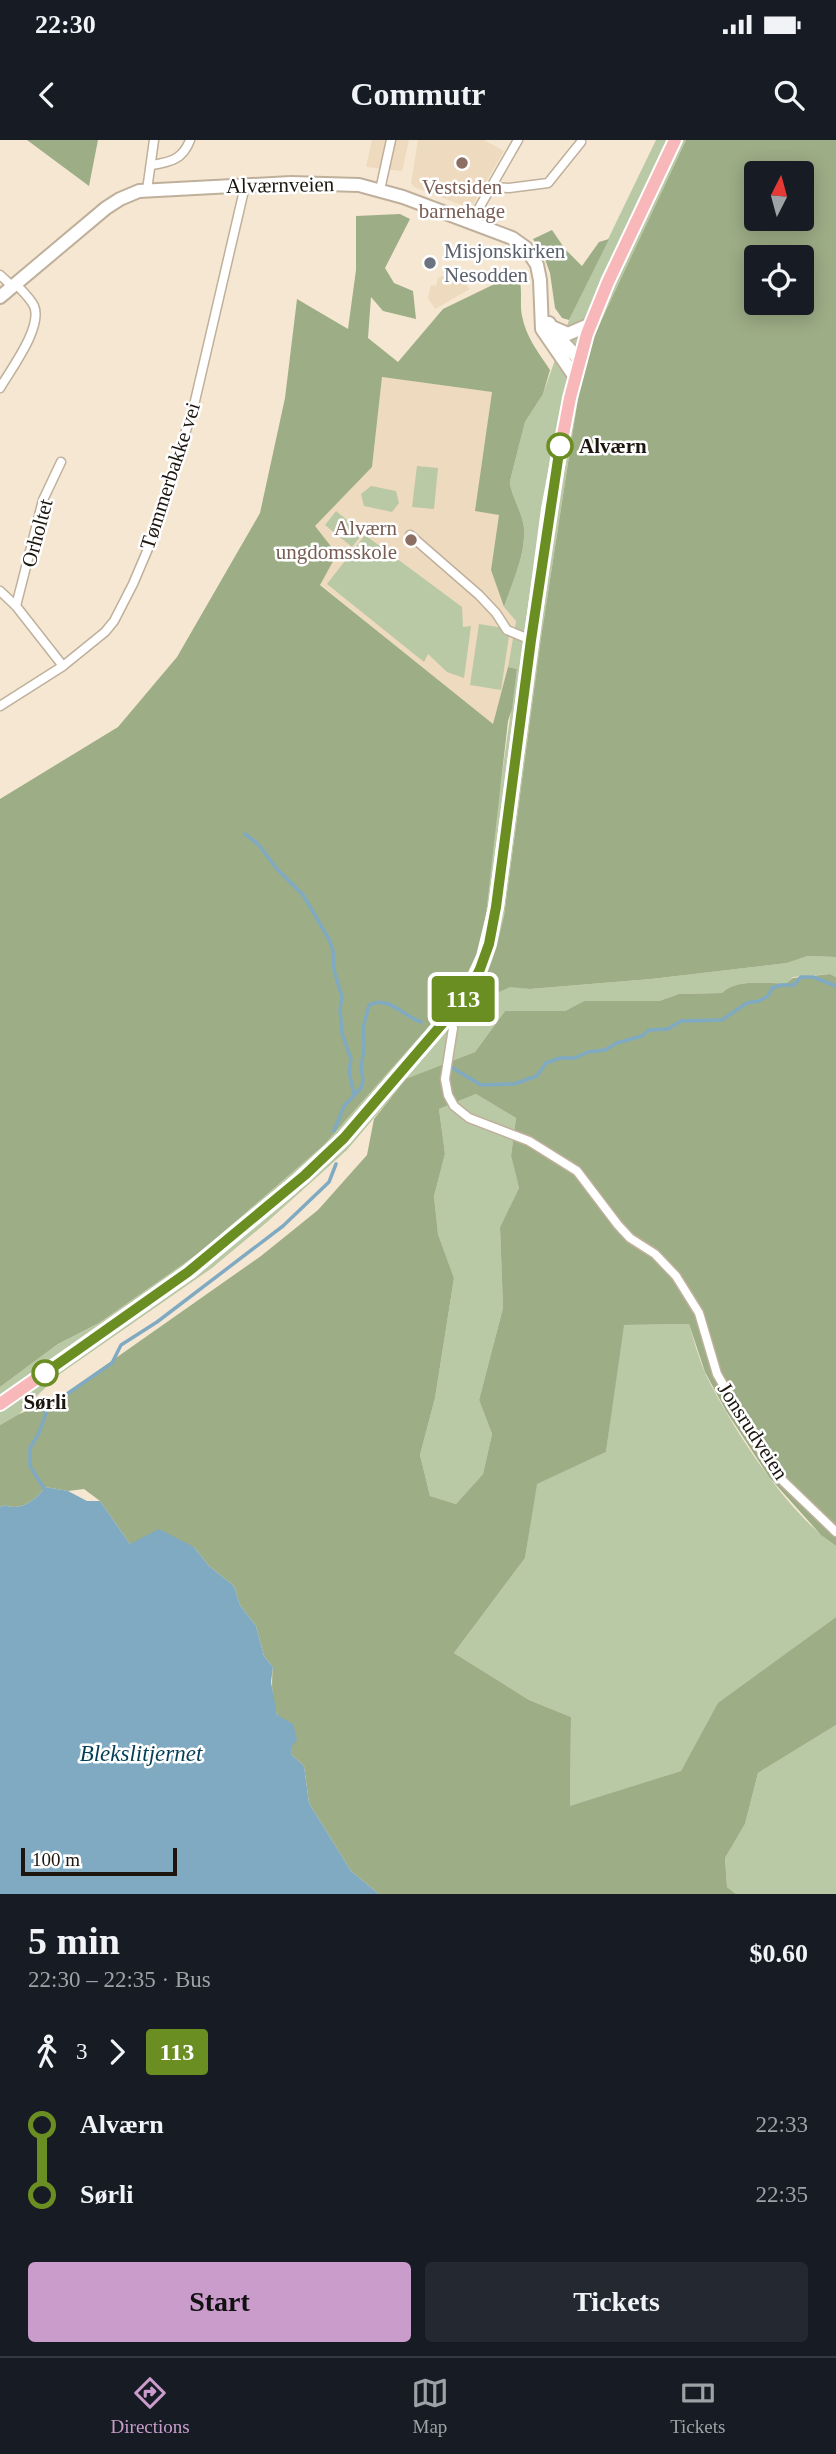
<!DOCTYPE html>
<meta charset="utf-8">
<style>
body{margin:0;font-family:"Times New Roman",serif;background:#242831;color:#f1f3f6;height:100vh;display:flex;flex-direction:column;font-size:26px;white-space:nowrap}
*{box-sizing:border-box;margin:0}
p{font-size:23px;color:#9ea1a6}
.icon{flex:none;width:38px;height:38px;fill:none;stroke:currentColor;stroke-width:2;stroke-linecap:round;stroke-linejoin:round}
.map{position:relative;height:1754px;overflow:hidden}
.panel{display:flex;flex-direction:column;background:#171b24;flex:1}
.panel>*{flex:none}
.badge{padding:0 14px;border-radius:5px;font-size:24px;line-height:46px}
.needle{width:46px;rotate:6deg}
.fabs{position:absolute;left:744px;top:21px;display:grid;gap:14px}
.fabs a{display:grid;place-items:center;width:70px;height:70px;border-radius:7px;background:#171b24;box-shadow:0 4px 18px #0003;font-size:35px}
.scale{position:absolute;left:21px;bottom:18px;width:156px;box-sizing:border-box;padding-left:7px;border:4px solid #1c160f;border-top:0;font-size:19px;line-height:24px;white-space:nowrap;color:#1c160f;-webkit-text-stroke:5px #fff;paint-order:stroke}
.map>.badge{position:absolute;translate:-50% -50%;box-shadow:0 0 0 4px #fff}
.legs{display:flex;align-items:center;gap:10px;height:77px;padding:0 28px;font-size:23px}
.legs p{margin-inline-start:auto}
.overview{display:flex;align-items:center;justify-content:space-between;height:119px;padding:0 28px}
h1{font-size:38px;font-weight:700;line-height:52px}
.cta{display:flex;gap:14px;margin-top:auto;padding:14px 28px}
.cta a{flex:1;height:80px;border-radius:7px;background:#c99ccb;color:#111;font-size:28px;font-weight:700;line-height:80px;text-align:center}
.cta a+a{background:#242831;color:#f1f3f6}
ul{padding:0 28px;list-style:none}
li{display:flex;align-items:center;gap:24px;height:70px;font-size:26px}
li i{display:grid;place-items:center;width:10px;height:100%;margin:0 9px;background:currentColor}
li i::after{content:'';width:18px;height:18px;margin:-9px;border:5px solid;border-radius:50%;background:#171b24}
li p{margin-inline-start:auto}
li:first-child i{background:linear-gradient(#0000 50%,currentColor 0)}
li:last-child i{background:linear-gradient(currentColor 50%,#0000 0)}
.status{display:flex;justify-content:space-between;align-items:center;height:49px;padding:0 35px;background:#171b24;direction:ltr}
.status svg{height:19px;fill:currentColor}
header{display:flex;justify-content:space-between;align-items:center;height:91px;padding:0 28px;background:#171b24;font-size:32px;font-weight:700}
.tabs{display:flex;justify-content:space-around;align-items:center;height:98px;border-top:2px solid #363941;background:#171b24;font-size:19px;color:#9ea1a6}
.tabs a{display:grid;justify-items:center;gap:4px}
.tabs .selected{color:#c99ccb}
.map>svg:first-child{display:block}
</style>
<div class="status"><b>22:30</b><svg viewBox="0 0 49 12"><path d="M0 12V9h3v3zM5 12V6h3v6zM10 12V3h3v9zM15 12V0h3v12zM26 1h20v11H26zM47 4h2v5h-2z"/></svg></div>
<header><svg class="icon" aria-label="back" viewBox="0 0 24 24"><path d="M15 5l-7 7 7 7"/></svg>Commutr<svg class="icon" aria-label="search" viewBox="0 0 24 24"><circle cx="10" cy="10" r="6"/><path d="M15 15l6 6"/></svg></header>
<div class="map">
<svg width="836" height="1754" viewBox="0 0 836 1754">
<rect width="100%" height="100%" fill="#f6e7d2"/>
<!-- built -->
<path fill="#eedabe" d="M 372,0 L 409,0 L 402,31 L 366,27 Z
M 418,0 L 484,0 L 504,11 L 472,66 L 467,67 L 414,47 L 411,43 Z
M 449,133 L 461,138 L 470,149 L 435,169 L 428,158 L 431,145 L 436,146 L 438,138 L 442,136 L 447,138 Z
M 382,237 L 492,252 L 476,370 L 499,375 L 491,430 L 504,467 L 516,481 L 508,527 L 493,585 L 320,444 L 314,386 L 372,327 Z"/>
<!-- green -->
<path fill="#b9c8a5" d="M 656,0 L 686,0 L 593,198 L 583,226 L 541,498 L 504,776 C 498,807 489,836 473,863 L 510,846 L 530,849 L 651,839 L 787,823 L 808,816 L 836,817 L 836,837 L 830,834 L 793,837 L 788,843 C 767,845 738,837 722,853 L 679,854 L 659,861 L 584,861 L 565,871 L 505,871 L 475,912 L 406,940 L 347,1010 L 266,1083 L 212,1128 L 57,1236 L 19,1274 L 0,1285 L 0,1247 L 58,1204 L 99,1183 L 199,1113 L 324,1005 L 444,869 L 461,845 L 476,816 L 517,529 L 508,527 L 516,481 L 504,467 C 512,443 526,414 524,388 C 522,371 510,354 510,341 L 525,282 L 543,254 L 569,180 Z
M 417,326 L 438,328 L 434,369 L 412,367 Z
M 371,346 L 396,351 L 399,363 L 392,372 L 364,366 L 361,354 Z
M 336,371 L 363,393 L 352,407 L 325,385 Z
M 365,395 L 462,467 L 463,487 L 471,486 L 464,538 L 447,532 L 428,514 L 424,522 L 327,444 Z
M 479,484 L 510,489 L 501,550 L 470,545 Z
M 476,954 L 516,978 L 511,1016 L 519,1048 L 500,1087 L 503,1168 L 479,1260 L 492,1294 L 483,1334 L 456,1364 L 430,1356 L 420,1315 L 435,1258 L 454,1138 L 438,1094 L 434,1056 L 445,1014 L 439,969 Z
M 689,1184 C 694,1201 699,1219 706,1235 C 733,1289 786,1372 836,1406 L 836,1477 L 719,1563 L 681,1631 L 570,1667 L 571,1577 L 529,1560 L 454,1513 L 525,1418 L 536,1344 L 606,1312 L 623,1185 Z
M 836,1585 L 836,1754 L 736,1754 L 727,1747 L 725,1718 L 745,1684 L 758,1633 Z"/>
<!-- forest -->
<path fill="#9dad86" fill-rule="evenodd" d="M 27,0 L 98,0 L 89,46 Z
M 686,0 L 836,0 L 836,817 L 808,816 L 787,823 L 651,839 L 530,849 L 510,847 L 472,864 C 489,836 497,807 504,776 L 541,498 L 583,226 L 593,198 ZM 756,33 L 802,33 L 802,79 L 756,79 ZM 756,117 L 802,117 L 802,163 L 756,163 Z
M 400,74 L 410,79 L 385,128 L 394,143 L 413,151 L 416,179 L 383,171 L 371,157 L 368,198 L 398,222 L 443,169 L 517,133 C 524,148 519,161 522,176 C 526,197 538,212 550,230 L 543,254 L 525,282 L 510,341 C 510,354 522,371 524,388 C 526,414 512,443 504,467 L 491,430 L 499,375 L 475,371 L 492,252 L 382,237 L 372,327 L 315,386 L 337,414 L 320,445 L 493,584 L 508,527 L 517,529 L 512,569 L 508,581 L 485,782 L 476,816 L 461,845 L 444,869 L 324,1005 L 199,1113 L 99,1183 L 58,1204 L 0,1247 L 0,659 L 118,587 L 177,517 L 260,373 L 285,258 L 297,159 L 348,189 L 356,130 L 356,76 Z
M 552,90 L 565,109 L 582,126 L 599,102 L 609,99 L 569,180 L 562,178 L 555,168 L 550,133 L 546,122 L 533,99 Z
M 830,834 L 836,837 L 836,1406 L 821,1395 L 769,1337 L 726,1271 L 705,1232 L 689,1184 L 624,1185 L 606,1312 L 537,1344 L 525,1418 L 454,1513 L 529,1560 L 571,1577 L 570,1666 L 681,1631 L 718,1563 L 836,1477 L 836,1585 L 758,1633 L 745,1684 L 725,1718 L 727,1747 L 736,1754 L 379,1754 L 351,1731 L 309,1663 L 304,1626 L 291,1614 C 292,1600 282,1589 278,1577 C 272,1562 271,1543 273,1527 L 264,1516 L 256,1486 L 240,1465 L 234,1446 L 209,1426 L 194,1407 L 130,1404 L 100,1361 L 84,1349 L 68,1351 L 45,1347 C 37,1359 21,1372 5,1365 L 0,1367 L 0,1285 L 19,1274 L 56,1260 L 261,1116 L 318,1070 L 367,1015 L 374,979 L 406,939 L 475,912 L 505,871 L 565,871 L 584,861 L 659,861 L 679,854 L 722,853 C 738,837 767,845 787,843 L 793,838 ZM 476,954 L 516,978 L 511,1016 L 519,1048 L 500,1087 L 503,1168 L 479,1260 L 492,1294 L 483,1334 L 456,1364 L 430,1356 L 420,1315 L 435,1258 L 454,1138 L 438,1094 L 434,1056 L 445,1014 L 439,969 Z"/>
<!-- water -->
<path fill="#80aac2" d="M 45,1347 L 68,1351 L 87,1361 L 100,1361 L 130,1404 L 159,1389 L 194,1407 L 209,1426 L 234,1446 L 240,1465 L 256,1486 L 264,1516 L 273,1527 L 271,1542 L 277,1575 L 293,1584 L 297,1600 L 291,1607 L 291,1614 L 304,1626 L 309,1663 L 351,1731 L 379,1754 L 0,1754 L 0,1367 L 5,1365 C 21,1372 37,1359 45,1347 Z"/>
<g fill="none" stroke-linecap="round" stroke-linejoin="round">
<!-- stream -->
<path stroke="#80aac2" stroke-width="3.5" d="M 245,694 L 258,704 L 277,729 L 303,755 L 329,799 L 333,811 L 334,830 L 342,857 L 340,869 L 342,893 L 351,919 L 349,931 L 354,955
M 451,927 L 481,945 L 514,944 L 537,936 L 546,923 L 560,918 L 575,918 L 588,912 L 605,910 L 617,903 L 642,896 L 649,890 L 668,889 L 681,881 L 722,880 L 747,863 L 759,861 L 768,856 L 772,848 L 781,845 L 794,845 L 801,837 L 813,837 L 836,846
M 334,991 L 344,966 L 361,948 L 363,940 L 361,928 L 364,908 L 363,888 L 369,865 C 389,855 404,877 421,882
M 45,1350 L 30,1326 L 30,1308 L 39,1293 L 48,1267 L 112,1223 L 121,1205 L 157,1182 L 283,1086 L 329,1042 L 336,1024"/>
<!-- street casing -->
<g stroke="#bfb09c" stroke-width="11">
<path id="street" d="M 152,25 C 171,22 183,19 190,0
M 492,47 L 509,48 L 548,43 L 581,2
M 147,50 L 154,0
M 380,50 L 391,0
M 471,82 L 518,0
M 0,135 L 13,147
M 0,248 C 11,229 43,187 34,166 C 30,158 22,151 16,144
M 410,395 L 479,455 L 496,473 L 507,490 L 531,500
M 0,451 L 16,466 L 63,526
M 16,466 L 43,360 L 61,322
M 0,566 L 63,526 L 105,492 L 114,481 L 133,444 L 156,390 L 195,261 L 245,46
M 449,878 L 453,888 L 445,939 L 448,955 L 454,966 L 469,978 L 529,1001 L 577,1031 L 618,1085 L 630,1098 L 655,1114 L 676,1136 L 699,1173 L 717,1234 L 763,1314 L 783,1341 L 836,1392"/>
</g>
<!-- secondary casing -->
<g stroke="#bfb09c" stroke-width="16">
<path id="secondary" d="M 0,157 L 106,68 L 120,59 L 139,51 L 291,43 L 359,45 L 403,57 L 512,98 L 526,108 L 537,125 L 540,140 L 542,189 L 575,237
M 549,183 L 554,193 L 580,220
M 552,187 L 568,194 L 591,184"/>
</g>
<!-- primary casing -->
<g stroke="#fff" stroke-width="16">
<path id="primary" d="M 0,1264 L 189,1132 L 291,1047 L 344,998 L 467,855 L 484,817 L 496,767 L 549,369 L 570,258 L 587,194 L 608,142 L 675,0"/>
</g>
<!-- street -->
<use href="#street" stroke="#fff" stroke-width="8"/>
<!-- secondary -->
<use href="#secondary" stroke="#fff" stroke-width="12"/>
<!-- primary -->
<use href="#primary" stroke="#f8b8b9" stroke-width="12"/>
</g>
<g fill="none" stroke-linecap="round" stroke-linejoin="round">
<!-- line-1 casing -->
<g stroke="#fff" stroke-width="16">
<path id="line-1" d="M 45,1233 L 188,1132 L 305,1035 L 344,998 L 467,855 L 480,829 L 489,804 L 496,767 L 531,500 L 560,306"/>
</g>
<!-- line-1 -->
<use href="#line-1" stroke="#6b8e23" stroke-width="10"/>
</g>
<!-- markers -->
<g fill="#8d6e63" stroke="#fff" stroke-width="2.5">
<circle cx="462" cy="23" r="7"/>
<circle cx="411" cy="400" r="7"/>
</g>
<circle fill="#6b7280" stroke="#fff" stroke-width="2.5" cx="430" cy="123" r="7"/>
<g fill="#fff" stroke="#6b8e23" stroke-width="3.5">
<circle cx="560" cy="306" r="12"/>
<circle cx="45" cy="1233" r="12"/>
</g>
<g text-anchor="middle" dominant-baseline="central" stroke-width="5" stroke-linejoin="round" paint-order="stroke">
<!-- street labels -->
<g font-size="21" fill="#1c160f" stroke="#fff">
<text transform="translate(280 45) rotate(-1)">Alværnveien</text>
<text transform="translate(170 336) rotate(-72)">Tømmerbakke vei</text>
<text transform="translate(37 393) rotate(-75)">Orholtet</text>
<text transform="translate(753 1291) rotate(57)">Jonsrudveien</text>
</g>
<!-- education labels -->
<g font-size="21" fill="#785e54" stroke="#fff">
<text x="462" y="47">Vestsiden<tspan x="462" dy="24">barnehage</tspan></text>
<text x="397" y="388" text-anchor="end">Alværn<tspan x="397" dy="24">ungdomsskole</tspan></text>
</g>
<!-- worship labels -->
<g font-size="21" fill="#5b616d" stroke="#fff" text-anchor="start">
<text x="444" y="111">Misjonskirken<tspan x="444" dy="24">Nesodden</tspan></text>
</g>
<!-- stop labels -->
<g font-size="21" font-weight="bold" fill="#1c160f" stroke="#fff" text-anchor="start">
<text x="579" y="306">Alværn</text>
<text x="45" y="1262" text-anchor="middle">Sørli</text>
</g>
<!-- water labels -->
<g font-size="23" font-style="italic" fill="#043e57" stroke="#fff">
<text x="141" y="1613">Blekslitjernet</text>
</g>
</g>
</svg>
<div class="fabs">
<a><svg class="needle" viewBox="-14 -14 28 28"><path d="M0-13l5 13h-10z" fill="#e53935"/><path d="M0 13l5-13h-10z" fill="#9ea1a6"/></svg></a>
<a><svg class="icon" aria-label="locate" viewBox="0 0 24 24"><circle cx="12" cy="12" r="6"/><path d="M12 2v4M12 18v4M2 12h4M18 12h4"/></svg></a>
</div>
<div class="scale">100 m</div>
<b class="badge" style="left:463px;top:859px;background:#6b8e23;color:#fff">113</b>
</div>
<section class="panel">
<div class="overview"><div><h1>5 min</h1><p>22:30 – 22:35 · Bus</p></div><b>$0.60</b></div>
<div class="legs"><svg class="icon" aria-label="walk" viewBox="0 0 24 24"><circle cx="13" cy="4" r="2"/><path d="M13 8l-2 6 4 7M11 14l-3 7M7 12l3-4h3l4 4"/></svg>3<svg class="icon" aria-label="forward" viewBox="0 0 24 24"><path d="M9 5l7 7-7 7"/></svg><b class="badge" style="background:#6b8e23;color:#fff">113</b></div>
<ul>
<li><i style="color:#6b8e23"></i><b>Alværn</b><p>22:33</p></li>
<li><i style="color:#6b8e23"></i><b>Sørli</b><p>22:35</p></li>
</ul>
<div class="cta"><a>Start</a><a>Tickets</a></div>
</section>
<nav class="tabs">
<a class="selected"><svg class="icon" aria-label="directions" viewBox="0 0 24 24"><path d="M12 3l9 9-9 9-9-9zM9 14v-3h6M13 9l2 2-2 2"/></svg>Directions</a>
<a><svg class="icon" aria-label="map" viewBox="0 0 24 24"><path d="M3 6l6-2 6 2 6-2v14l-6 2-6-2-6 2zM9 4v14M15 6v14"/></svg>Map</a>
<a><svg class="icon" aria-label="tickets" viewBox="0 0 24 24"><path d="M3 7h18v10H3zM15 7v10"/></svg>Tickets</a>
</nav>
